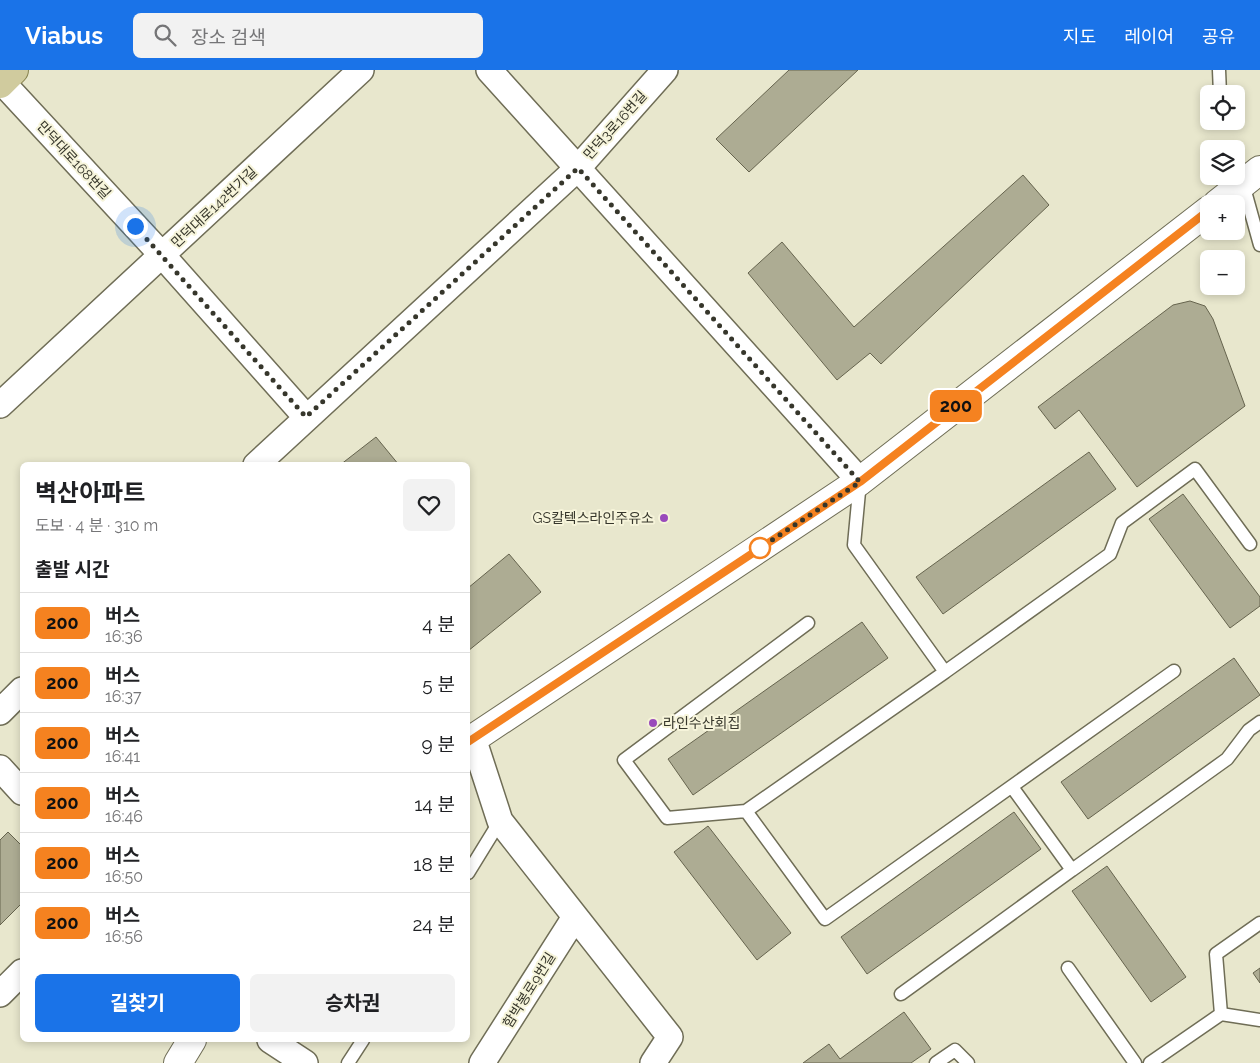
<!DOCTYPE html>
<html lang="ko">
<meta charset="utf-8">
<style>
body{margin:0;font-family:Raleway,"Noto Sans KR",sans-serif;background:#f2f2f2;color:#202124;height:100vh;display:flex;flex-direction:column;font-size:19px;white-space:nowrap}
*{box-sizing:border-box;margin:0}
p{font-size:16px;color:#757577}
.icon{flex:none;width:28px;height:28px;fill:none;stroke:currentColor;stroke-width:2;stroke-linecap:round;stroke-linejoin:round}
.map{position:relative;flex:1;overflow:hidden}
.side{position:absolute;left:20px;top:392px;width:450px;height:580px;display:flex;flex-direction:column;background:#fff;border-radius:8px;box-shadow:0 2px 8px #0003}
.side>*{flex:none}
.badge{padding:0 10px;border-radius:8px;font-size:18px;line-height:32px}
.buttons{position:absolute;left:1200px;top:15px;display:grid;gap:10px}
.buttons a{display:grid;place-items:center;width:45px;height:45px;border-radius:8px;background:#fff;box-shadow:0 2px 8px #0003;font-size:25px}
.you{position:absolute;width:25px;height:25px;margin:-12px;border:4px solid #fff;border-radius:50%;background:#1a73e8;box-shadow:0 0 0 8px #1a73e833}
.map>.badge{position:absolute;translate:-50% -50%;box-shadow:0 0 0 2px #fff}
h2{padding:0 15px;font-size:19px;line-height:45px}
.round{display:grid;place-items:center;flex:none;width:52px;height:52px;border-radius:8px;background:#f2f2f2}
.headline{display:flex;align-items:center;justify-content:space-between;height:85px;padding:0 15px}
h1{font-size:24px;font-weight:700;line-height:38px}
.button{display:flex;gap:10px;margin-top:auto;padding:10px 15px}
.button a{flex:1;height:58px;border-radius:8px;background:#1a73e8;color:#fff;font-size:20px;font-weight:700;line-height:58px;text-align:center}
.button a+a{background:#f2f2f2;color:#202124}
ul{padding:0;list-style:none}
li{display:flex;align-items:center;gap:15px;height:60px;padding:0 15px;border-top:1px solid #e0e0e0}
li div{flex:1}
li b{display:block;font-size:19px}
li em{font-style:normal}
li .badge{min-width:55px;font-weight:700;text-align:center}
header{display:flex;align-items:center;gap:30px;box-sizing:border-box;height:70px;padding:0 25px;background:#1a73e8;color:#fff}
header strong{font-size:24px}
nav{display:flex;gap:28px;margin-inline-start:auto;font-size:18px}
.search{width:350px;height:45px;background:#f2f2f2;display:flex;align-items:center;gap:12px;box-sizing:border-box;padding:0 18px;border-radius:8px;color:#757577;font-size:19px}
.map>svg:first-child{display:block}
</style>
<header>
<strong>Viabus</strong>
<div class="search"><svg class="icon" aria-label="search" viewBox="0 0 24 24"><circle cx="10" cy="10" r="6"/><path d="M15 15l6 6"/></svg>장소 검색</div>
<nav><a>지도</a><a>레이어</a><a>공유</a></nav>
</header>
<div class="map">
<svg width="1260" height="993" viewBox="0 0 1260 993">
<rect width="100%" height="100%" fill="#e8e7cd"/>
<!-- building -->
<path fill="#adac93" stroke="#66644e" d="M 789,0 L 858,0 L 749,102 L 716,69 Z
M 1023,105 L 1049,135 L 881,294 L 870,283 L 837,310 L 748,203 L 782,172 L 854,257 Z
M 1190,231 L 1205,236 L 1213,249 L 1245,336 L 1137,417 L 1079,340 L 1055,359 L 1038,337 L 1173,235 Z
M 376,367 L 399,395 L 340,395 Z
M 1089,382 L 1116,419 L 943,544 L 916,507 Z
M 1183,424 L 1260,527 L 1260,536 L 1230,558 L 1149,449 Z
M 509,484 L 541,522 L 468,581 L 468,518 Z
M 862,552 L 888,588 L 693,725 L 668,689 Z
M 1234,588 L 1260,625 L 1088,749 L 1061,712 Z
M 1014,742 L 1041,779 L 867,904 L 841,867 Z
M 708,756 L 791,863 L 757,890 L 674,782 Z
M 8,762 L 22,776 L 22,833 L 0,855 L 0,770 Z
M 1107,796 L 1186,907 L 1151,932 L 1072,821 Z
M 1260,898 L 1260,913 L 1253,903 Z
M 904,942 L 931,979 L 911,993 L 803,993 L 829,974 L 840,989 Z"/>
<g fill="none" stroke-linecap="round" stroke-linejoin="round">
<!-- lane casing -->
<g stroke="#6f6d56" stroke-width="15">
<path id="lane" d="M 1219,0 L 1220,24
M 1243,114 L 1260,175
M 860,411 L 854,475 L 945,602 L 1110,484 L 1122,453 L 1195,399 L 1250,474
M 808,553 L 624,690 L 667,748 L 746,741 L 945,602
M 746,741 L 825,849 L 1174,601
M 1072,800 L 1227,689 L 1249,660 L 1260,652
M 468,803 L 500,751
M 1068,898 L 1135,993
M 901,924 L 1072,800 L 1012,717
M 1221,944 L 1260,950
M 348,993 L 363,970
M 936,993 L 955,980 L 968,993
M 1150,993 L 1221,944 L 1216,884 L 1260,853"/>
</g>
<!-- street casing -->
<g stroke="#6f6d56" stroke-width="28">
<path id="street" d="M 489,0 L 860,411
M 2,12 L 162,185 L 306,347
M 0,335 L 361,0
M 256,395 L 578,98 L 665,0
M 0,642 L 22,620
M 473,668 L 500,751 L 670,967 L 653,993
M 0,698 L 22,722
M 0,924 L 22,902
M 270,970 L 305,993
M 482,993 L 575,847"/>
</g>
<!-- secondary casing -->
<g stroke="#6f6d56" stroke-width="30">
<path id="secondary" d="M 1217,134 L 1260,100
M 468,672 L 860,411 L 1209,140
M 178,993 L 192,970"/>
</g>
<!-- primary casing -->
<g stroke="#85814c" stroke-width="30">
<path id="primary" d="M 0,14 L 14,0"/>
</g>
<!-- lane -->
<use href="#lane" stroke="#fff" stroke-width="12"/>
<!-- street -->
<use href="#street" stroke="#fff" stroke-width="25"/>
<!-- secondary -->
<use href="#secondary" stroke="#fff" stroke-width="28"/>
<!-- primary -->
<use href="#primary" stroke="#d0cb9e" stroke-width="28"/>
</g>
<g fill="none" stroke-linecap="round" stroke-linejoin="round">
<!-- line casing -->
<g stroke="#fff" stroke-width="11">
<path id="line" d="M 468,672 L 860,412 L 1209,140"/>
</g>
<!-- line -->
<use href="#line" stroke="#f58220" stroke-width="8"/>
<!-- walk -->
<path stroke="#36362b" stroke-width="5" stroke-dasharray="0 9" d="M 135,156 L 306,347 L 578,98 L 860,412 L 760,478"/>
</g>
<!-- markers -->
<g fill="#994abb" stroke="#f6f4da" stroke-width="2">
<circle cx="664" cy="448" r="5"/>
<circle cx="653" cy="653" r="5"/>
</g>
<circle fill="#fff" stroke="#f58220" stroke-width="2.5" cx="760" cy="478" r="10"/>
<g text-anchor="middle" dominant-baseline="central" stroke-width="4" stroke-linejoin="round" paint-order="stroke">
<!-- street labels -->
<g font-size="14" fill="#36362b" stroke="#f6f4da">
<text transform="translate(615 55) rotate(-48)">만덕3로16번길</text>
<text transform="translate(74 90) rotate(47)">만덕대로168번길</text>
<text transform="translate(214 137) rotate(-43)">만덕대로142번가길</text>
<text transform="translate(529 920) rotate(-58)">함박봉로9번길</text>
</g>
<!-- poi labels -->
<g font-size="14" fill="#36362b" stroke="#f6f4da" text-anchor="end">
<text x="654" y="448">GS칼텍스라인주유소</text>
<text x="663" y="653" text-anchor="start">라인수산회집</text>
</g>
</g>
</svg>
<div class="buttons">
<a><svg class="icon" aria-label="locate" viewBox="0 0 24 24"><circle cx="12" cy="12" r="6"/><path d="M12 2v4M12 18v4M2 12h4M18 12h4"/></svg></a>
<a><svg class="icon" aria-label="layers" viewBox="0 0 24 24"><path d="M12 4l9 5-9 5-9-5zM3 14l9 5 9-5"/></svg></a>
<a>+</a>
<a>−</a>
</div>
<div class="you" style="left:135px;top:156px"></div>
<b class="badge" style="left:956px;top:336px;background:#f58220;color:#111">200</b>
<section class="side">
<div class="headline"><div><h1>벽산아파트</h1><p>도보 · 4 분 · 310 m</p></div><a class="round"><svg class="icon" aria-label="heart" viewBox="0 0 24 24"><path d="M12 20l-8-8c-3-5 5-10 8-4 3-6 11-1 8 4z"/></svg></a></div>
<h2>출발 시간</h2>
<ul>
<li><span class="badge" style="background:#f58220;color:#111">200</span><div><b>버스</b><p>16:36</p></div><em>4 분</em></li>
<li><span class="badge" style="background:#f58220;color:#111">200</span><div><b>버스</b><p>16:37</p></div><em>5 분</em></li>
<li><span class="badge" style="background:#f58220;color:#111">200</span><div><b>버스</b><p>16:41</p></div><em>9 분</em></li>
<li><span class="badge" style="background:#f58220;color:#111">200</span><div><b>버스</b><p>16:46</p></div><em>14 분</em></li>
<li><span class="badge" style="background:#f58220;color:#111">200</span><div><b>버스</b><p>16:50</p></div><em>18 분</em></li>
<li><span class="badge" style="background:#f58220;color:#111">200</span><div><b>버스</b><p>16:56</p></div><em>24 분</em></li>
</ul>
<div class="button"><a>길찾기</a><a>승차권</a></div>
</section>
</div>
